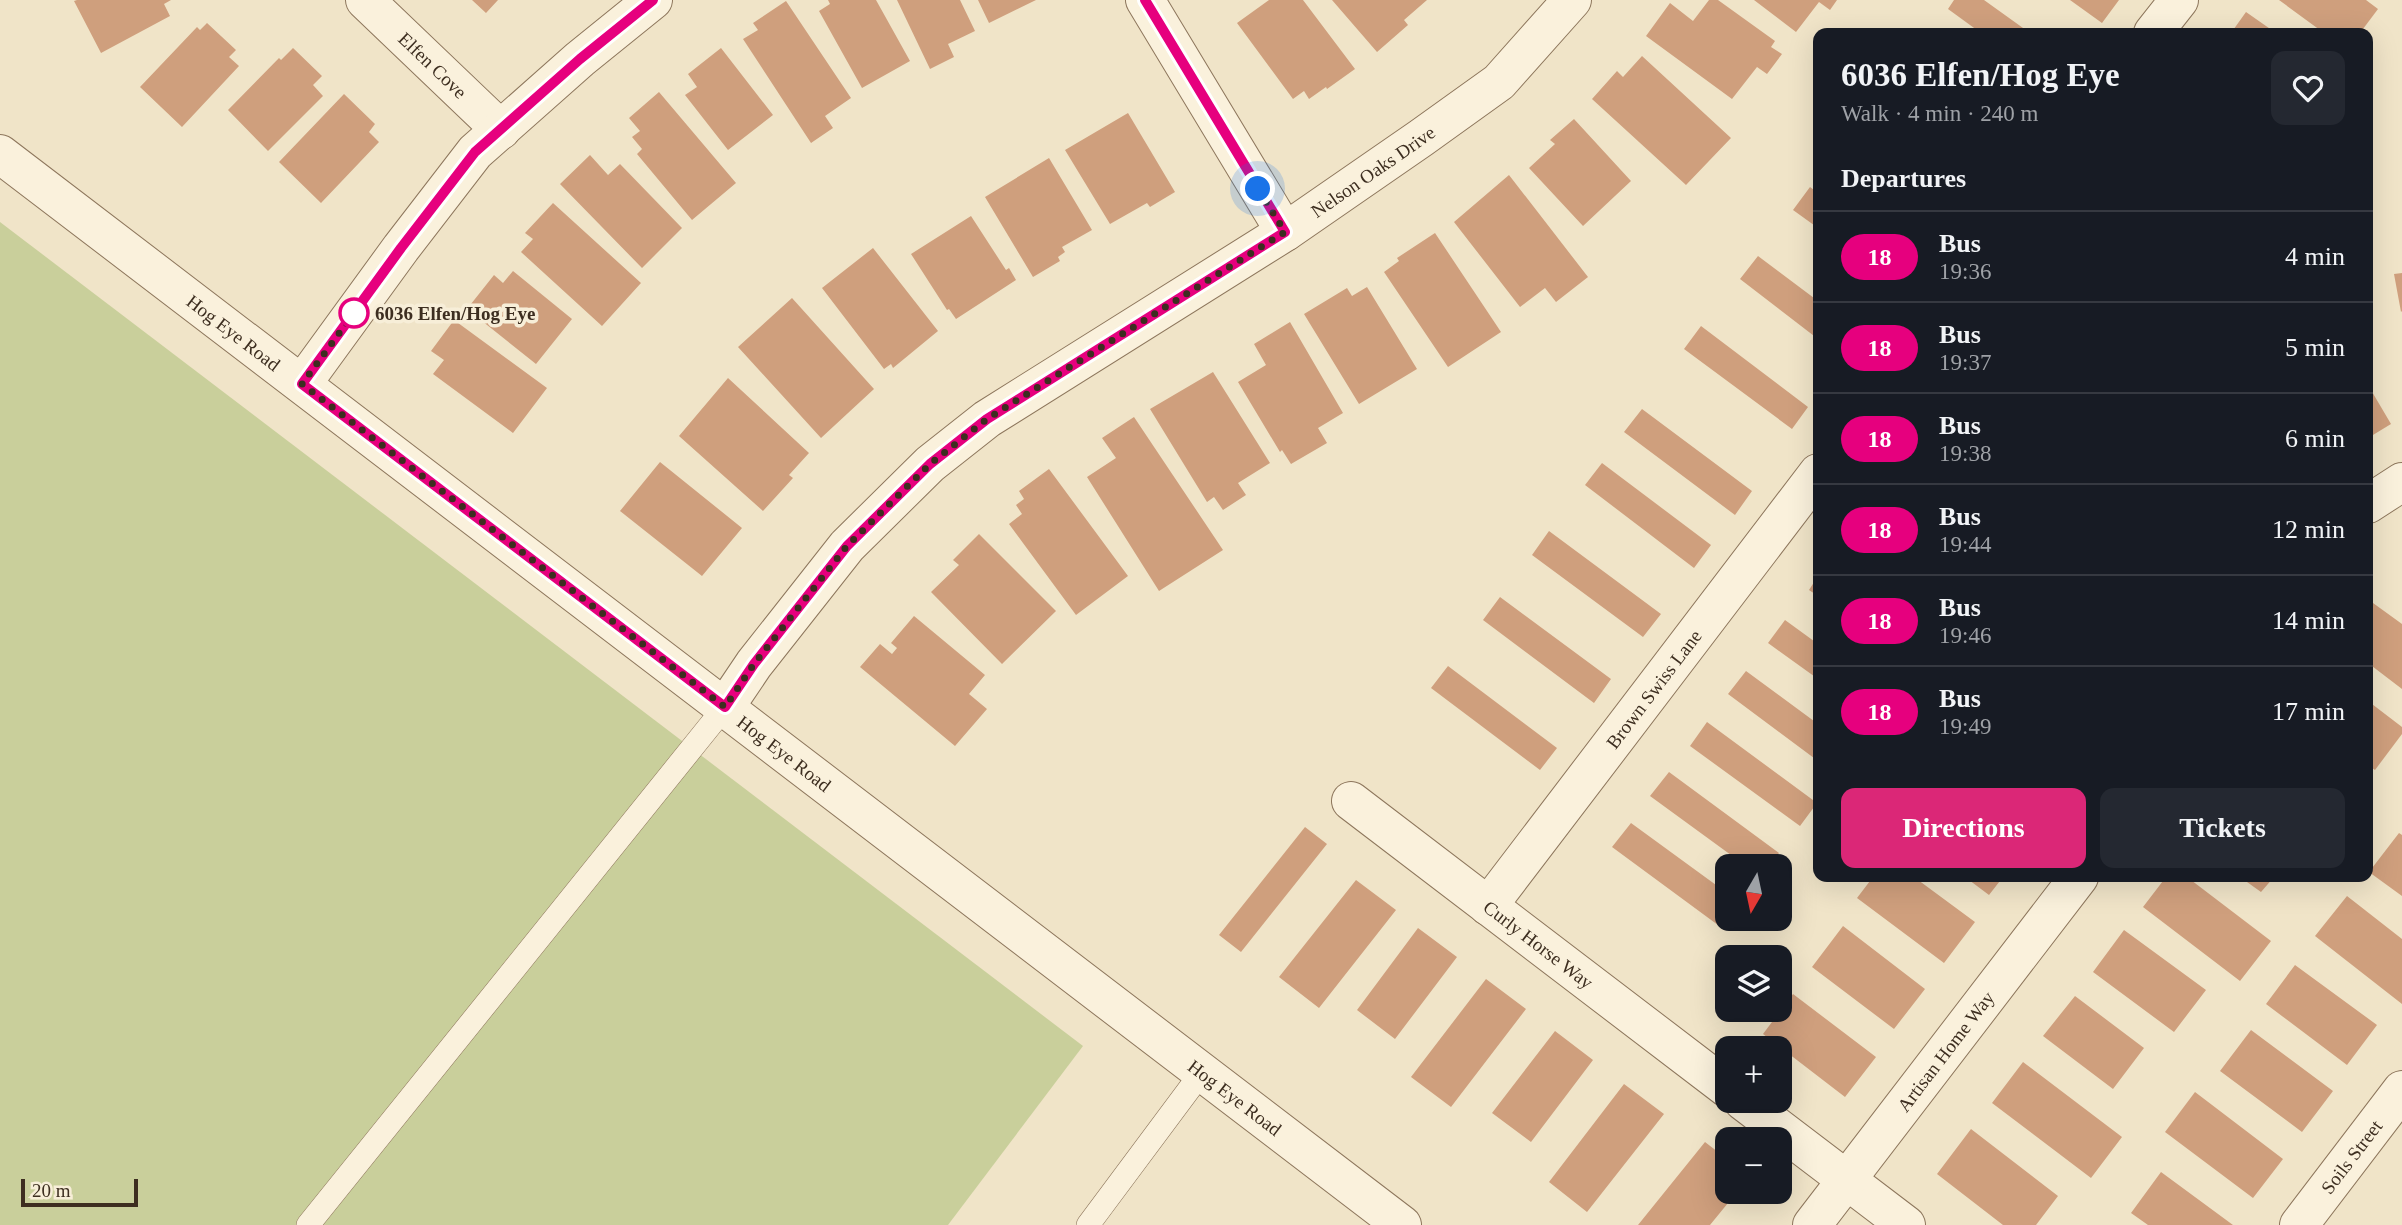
<!DOCTYPE html>
<meta charset="utf-8">
<style>
body{margin:0;font-family:"Times New Roman",serif;background:#242831;color:#f1f3f6;height:100vh;display:flex;flex-direction:column;font-size:26px;white-space:nowrap}
*{box-sizing:border-box;margin:0}
p{font-size:23px;color:#9ea1a6}
.icon{flex:none;width:38px;height:38px;fill:none;stroke:currentColor;stroke-width:2;stroke-linecap:round;stroke-linejoin:round}
.map{position:relative;flex:1;overflow:hidden}
.side{position:absolute;left:1813px;top:28px;width:560px;height:854px;display:flex;flex-direction:column;background:#171b24;border-radius:14px;box-shadow:0 7px 28px #0002}
.side>*{flex:none}
.badge{padding:0 14px;border-radius:23px;font-size:24px;line-height:46px}
.needle{width:46px;rotate:189deg}
.buttons{position:absolute;left:1715px;top:854px;display:grid;gap:14px}
.buttons a{display:grid;place-items:center;width:77px;height:77px;border-radius:14px;background:#171b24;box-shadow:0 7px 28px #0002;font-size:35px}
.scale{position:absolute;left:21px;bottom:18px;width:117px;box-sizing:border-box;padding-left:7px;border:4px solid #3d2e20;border-top:0;font-size:19px;line-height:24px;white-space:nowrap;color:#3d2e20;-webkit-text-stroke:5px #f7eed8;paint-order:stroke}
.you{position:absolute;width:35px;height:35px;margin:-18px;border:5px solid #fff;border-radius:50%;background:#1a73e8;box-shadow:0 0 0 10px #1a73e833}
.map>.badge{position:absolute;translate:-50% -50%;box-shadow:0 0 0 4px #fff}
h2{padding:0 28px;font-size:26px;line-height:63px}
.round{display:grid;place-items:center;flex:none;width:74px;height:74px;border-radius:14px;background:#242831}
.summary{display:flex;align-items:center;justify-content:space-between;height:119px;padding:0 28px}
h1{font-size:33px;font-weight:700;line-height:52px}
.button{display:flex;gap:14px;margin-top:auto;padding:14px 28px}
.button a{flex:1;height:80px;border-radius:14px;background:#db2777;color:#fff;font-size:28px;font-weight:700;line-height:80px;text-align:center}
.button a+a{background:#242831;color:#f1f3f6}
ul{padding:0;list-style:none}
li{display:flex;align-items:center;gap:21px;height:91px;padding:0 28px;border-top:2px solid #363941}
li div{flex:1}
li b{display:block;font-size:26px}
li em{font-style:normal}
li .badge{min-width:77px;font-weight:700;text-align:center}
.map>svg:first-child{display:block}
</style>
<div class="map">
<svg width="2402" height="1225" viewBox="0 0 2402 1225">
<rect width="100%" height="100%" fill="#f0e4c8"/>
<!-- green -->
<path fill="#c9cf9b" d="M 0,222 L 1083,1046 L 948,1225 L 0,1225 Z"/>
<!-- building -->
<path fill="#cf9f7d" d="M 77,0 L 171,0 L 164,4 L 170,16 L 101,53 L 74,1 Z
M 472,0 L 498,0 L 486,13 Z
M 828,0 L 876,0 L 910,61 L 862,88 L 819,11 L 830,4 Z
M 897,0 L 960,0 L 975,31 L 948,44 L 954,57 L 930,69 Z
M 978,0 L 1036,0 L 989,23 Z
M 1269,0 L 1303,0 L 1355,69 L 1327,89 L 1326,87 L 1309,99 L 1304,91 L 1293,99 L 1237,23 Z
M 1332,0 L 1427,0 L 1404,20 L 1408,25 L 1377,52 Z
M 1709,0 L 1718,0 L 1775,41 L 1771,47 L 1782,54 L 1767,74 L 1757,67 L 1732,99 L 1646,36 L 1670,3 L 1693,21 Z
M 1754,0 L 1837,0 L 1830,10 L 1819,2 L 1796,32 Z
M 1954,0 L 1984,0 L 2030,33 L 1981,33 L 1948,9 Z
M 2070,0 L 2119,0 L 2102,23 Z
M 2279,0 L 2366,0 L 2378,9 L 2360,33 L 2324,33 Z
M 786,1 L 851,98 L 825,116 L 833,128 L 811,143 L 743,39 L 758,30 L 753,23 Z
M 2246,12 L 2276,33 L 2231,33 Z
M 207,23 L 236,50 L 229,57 L 239,66 L 182,127 L 140,87 L 197,27 L 200,30 Z
M 293,48 L 322,76 L 313,85 L 323,96 L 268,151 L 228,110 L 279,58 L 281,60 Z
M 721,48 L 773,115 L 728,150 L 685,95 L 697,87 L 688,74 Z
M 1642,56 L 1731,138 L 1686,185 L 1592,99 L 1617,71 L 1623,77 Z
M 659,92 L 736,183 L 692,220 L 637,154 L 642,149 L 632,137 L 640,131 L 629,118 Z
M 344,94 L 375,124 L 369,132 L 379,142 L 321,203 L 279,162 Z
M 1128,113 L 1175,192 L 1150,207 L 1147,203 L 1110,224 L 1065,150 Z
M 1574,119 L 1631,181 L 1583,226 L 1529,168 L 1555,144 L 1550,140 Z
M 590,155 L 608,175 L 620,164 L 682,228 L 642,268 L 560,184 Z
M 1049,158 L 1092,230 L 1062,247 L 1065,252 L 1058,257 L 1060,261 L 1033,277 L 985,197 Z
M 1509,175 L 1588,277 L 1556,302 L 1545,288 L 1520,307 L 1454,222 Z
M 1810,187 L 1818,193 L 1818,228 L 1793,210 Z
M 553,203 L 641,283 L 602,326 L 521,252 L 533,239 L 525,233 Z
M 971,216 L 1006,270 L 1009,268 L 1016,280 L 956,319 L 949,309 L 947,310 L 911,254 Z
M 1435,233 L 1501,332 L 1448,367 L 1384,272 L 1399,261 L 1397,258 Z
M 873,248 L 938,331 L 893,368 L 891,364 L 884,369 L 822,288 Z
M 1758,256 L 1818,301 L 1818,339 L 1740,279 Z
M 513,271 L 572,319 L 536,364 L 467,309 L 494,275 L 503,283 Z
M 2402,273 L 2402,311 L 2401,312 L 2394,274 Z
M 1367,287 L 1417,369 L 1359,404 L 1304,314 L 1347,288 L 1352,296 Z
M 792,298 L 874,389 L 821,438 L 738,347 Z
M 454,320 L 547,388 L 513,433 L 433,374 L 444,360 L 431,351 Z
M 1290,322 L 1343,413 L 1318,428 L 1327,443 L 1291,464 L 1282,450 L 1280,452 L 1238,382 L 1266,365 L 1254,344 Z
M 1701,326 L 1808,407 L 1792,429 L 1684,349 Z
M 1213,372 L 1270,463 L 1238,483 L 1246,495 L 1223,510 L 1214,497 L 1207,502 L 1150,409 Z
M 728,378 L 809,453 L 789,475 L 793,478 L 763,511 L 679,436 Z
M 2368,385 L 2391,424 L 2368,438 Z
M 1642,409 L 1752,491 L 1735,515 L 1624,432 Z
M 1134,417 L 1223,550 L 1159,591 L 1087,477 L 1116,458 L 1102,438 Z
M 660,462 L 742,528 L 702,576 L 620,511 Z
M 1602,463 L 1711,545 L 1694,568 L 1585,485 Z
M 1049,469 L 1128,576 L 1076,615 L 1009,524 L 1022,514 L 1016,505 L 1024,499 L 1019,491 Z
M 1549,531 L 1661,614 L 1643,637 L 1532,555 Z
M 979,534 L 1056,611 L 1002,664 L 931,592 L 959,565 L 953,560 Z
M 1818,576 L 1818,596 L 1809,590 Z
M 1500,597 L 1611,679 L 1594,703 L 1483,620 Z
M 2373,603 L 2402,624 L 2402,689 L 2368,663 L 2368,610 Z
M 914,616 L 985,675 L 969,694 L 987,709 L 955,746 L 860,667 L 880,644 L 892,654 L 897,648 L 891,643 Z
M 1785,620 L 1818,644 L 1818,679 L 1768,643 Z
M 1448,666 L 1557,748 L 1540,770 L 1431,688 Z
M 1746,671 L 1818,724 L 1818,761 L 1728,694 Z
M 2368,701 L 2402,727 L 2402,734 L 2375,770 L 2368,765 Z
M 1707,722 L 1817,803 L 1800,826 L 1690,746 Z
M 1669,772 L 1779,853 L 1769,866 L 1746,866 L 1650,796 Z
M 1631,823 L 1727,893 L 1729,919 L 1722,928 L 1612,847 Z
M 1305,827 L 1327,844 L 1241,952 L 1219,935 Z
M 2399,833 L 2402,835 L 2402,896 L 2369,872 Z
M 1873,877 L 1914,877 L 1975,922 L 1944,963 L 1857,898 Z
M 1965,877 L 2003,877 L 1989,895 Z
M 2166,877 L 2187,877 L 2271,941 L 2240,981 L 2143,907 Z
M 2240,877 L 2274,877 L 2261,892 Z
M 1356,880 L 1396,910 L 1319,1008 L 1279,977 Z
M 2347,896 L 2402,939 L 2402,1004 L 2315,936 Z
M 1843,926 L 1925,989 L 1894,1029 L 1812,967 Z
M 1418,928 L 1457,957 L 1395,1039 L 1357,1010 Z
M 2124,930 L 2206,990 L 2174,1032 L 2093,972 Z
M 2295,965 L 2377,1025 L 2347,1065 L 2266,1004 Z
M 1486,979 L 1526,1009 L 1451,1107 L 1411,1077 Z
M 1793,994 L 1876,1057 L 1845,1097 L 1763,1034 Z
M 2075,996 L 2144,1048 L 2113,1089 L 2043,1036 Z
M 2251,1030 L 2333,1091 L 2302,1132 L 2220,1071 Z
M 1555,1031 L 1593,1060 L 1531,1142 L 1492,1113 Z
M 2023,1062 L 2122,1137 L 2091,1178 L 1992,1103 Z
M 1624,1084 L 1664,1114 L 1587,1212 L 1549,1182 Z
M 2195,1092 L 2283,1159 L 2253,1198 L 2165,1132 Z
M 1971,1129 L 2058,1196 L 2036,1225 L 2003,1225 L 1937,1174 Z
M 1705,1142 L 1727,1159 L 1727,1192 L 1737,1192 L 1710,1225 L 1638,1225 Z
M 2161,1172 L 2233,1225 L 2148,1225 L 2131,1213 Z"/>
<g fill="none" stroke-linecap="round" stroke-linejoin="round">
<!-- service casing -->
<g stroke="#8d765c" stroke-width="24">
<path id="service" d="M 308,1225 L 725,707
M 1088,1225 L 1202,1072"/>
</g>
<!-- minor casing -->
<g stroke="#8d765c" stroke-width="40">
<g id="minor">
<path id="s1" d="M 365,0 L 501,130"/>
<path d="M 1145,0 L 1285,232"/>
<path d="M 2153,33 L 2179,0"/>
<path d="M 302,384 L 401,248 L 475,152 L 580,59 L 653,0"/>
<path d="M 2368,504 L 2402,482"/>
<path id="s2" d="M 725,707 L 754,664 L 847,546 L 930,464 L 987,419 L 1285,232 L 1421,138 L 1499,82 L 1572,0"/>
<path id="s3" d="M 1351,801 L 1727,1088"/>
<path id="s4" d="M 1488,906 L 1818,473"/>
<path d="M 1743,1101 L 1906,1225"/>
<path id="s5" d="M 1812,1225 L 2079,877"/>
<path id="s6" d="M 2299,1225 L 2402,1090"/>
</g>
</g>
<!-- tertiary casing -->
<g stroke="#8d765c" stroke-width="40">
<g id="tertiary">
<path id="s7" d="M 0,154 L 1402,1225"/>
</g>
</g>
<!-- service -->
<use href="#service" stroke="#faf1dc" stroke-width="23"/>
<!-- minor -->
<use href="#minor" stroke="#faf1dc" stroke-width="38"/>
<!-- tertiary -->
<use href="#tertiary" stroke="#faf1dc" stroke-width="38"/>
</g>
<g fill="none" stroke-linecap="round" stroke-linejoin="round">
<!-- line casing -->
<g stroke="#fff" stroke-width="16">
<path id="line" d="M 653,0 L 580,59 L 475,152 L 401,248 L 302,384 L 725,707 L 754,664 L 847,546 L 930,464 L 987,419 L 1285,232 L 1145,0"/>
</g>
<!-- line -->
<use href="#line" stroke="#e6007e" stroke-width="10"/>
<!-- walk -->
<path stroke="#3d2e20" stroke-width="7" stroke-dasharray="0 12.6" d="M 354,313 L 302,384 L 725,707 L 754,664 L 847,546 L 930,464 L 987,419 L 1285,232 L 1258,189"/>
</g>
<!-- markers -->
<circle fill="#fff" stroke="#e6007e" stroke-width="3.5" cx="354" cy="313" r="14"/>
<g text-anchor="middle" dominant-baseline="central" stroke-width="7" stroke-linejoin="round" paint-order="stroke">
<!-- street labels -->
<g font-size="19" fill="#3d2e20" stroke="#f7eed8">
<text stroke="none"><textPath href="#s1" startOffset="94">Elfen Cove</textPath></text>
<text stroke="none"><textPath href="#s2" startOffset="850">Nelson Oaks Drive</textPath></text>
<text stroke="none"><textPath href="#s7" startOffset="294">Hog Eye Road</textPath></text>
<text stroke="none"><textPath href="#s4" startOffset="273">Brown Swiss Lane</textPath></text>
<text stroke="none"><textPath href="#s7" startOffset="987">Hog Eye Road</textPath></text>
<text stroke="none"><textPath href="#s3" startOffset="236">Curly Horse Way</textPath></text>
<text stroke="none"><textPath href="#s5" startOffset="219">Artisan Home Way</textPath></text>
<text stroke="none"><textPath href="#s7" startOffset="1554">Hog Eye Road</textPath></text>
<text stroke="none"><textPath href="#s6" startOffset="86">Soils Street</textPath></text>
</g>
<!-- stop labels -->
<g font-size="19" font-weight="bold" fill="#3d2e20" stroke="#f7eed8" text-anchor="start">
<text x="375" y="313">6036 Elfen/Hog Eye</text>
</g>
</g>
</svg>
<div class="buttons">
<a><svg class="needle" viewBox="-14 -14 28 28"><path d="M0-13l5 13h-10z" fill="#e53935"/><path d="M0 13l5-13h-10z" fill="#9ea1a6"/></svg></a>
<a><svg class="icon" aria-label="layers" viewBox="0 0 24 24"><path d="M12 4l9 5-9 5-9-5zM3 14l9 5 9-5"/></svg></a>
<a>+</a>
<a>−</a>
</div>
<div class="scale">20 m</div>
<div class="you" style="left:1258px;top:189px"></div>
<section class="side">
<div class="summary"><div><h1>6036 Elfen/Hog Eye</h1><p>Walk · 4 min · 240 m</p></div><a class="round"><svg class="icon" aria-label="heart" viewBox="0 0 24 24"><path d="M12 20l-8-8c-3-5 5-10 8-4 3-6 11-1 8 4z"/></svg></a></div>
<h2>Departures</h2>
<ul>
<li><span class="badge" style="background:#e6007e;color:#fff">18</span><div><b>Bus</b><p>19:36</p></div><em>4 min</em></li>
<li><span class="badge" style="background:#e6007e;color:#fff">18</span><div><b>Bus</b><p>19:37</p></div><em>5 min</em></li>
<li><span class="badge" style="background:#e6007e;color:#fff">18</span><div><b>Bus</b><p>19:38</p></div><em>6 min</em></li>
<li><span class="badge" style="background:#e6007e;color:#fff">18</span><div><b>Bus</b><p>19:44</p></div><em>12 min</em></li>
<li><span class="badge" style="background:#e6007e;color:#fff">18</span><div><b>Bus</b><p>19:46</p></div><em>14 min</em></li>
<li><span class="badge" style="background:#e6007e;color:#fff">18</span><div><b>Bus</b><p>19:49</p></div><em>17 min</em></li>
</ul>
<div class="button"><a>Directions</a><a>Tickets</a></div>
</section>
</div>
